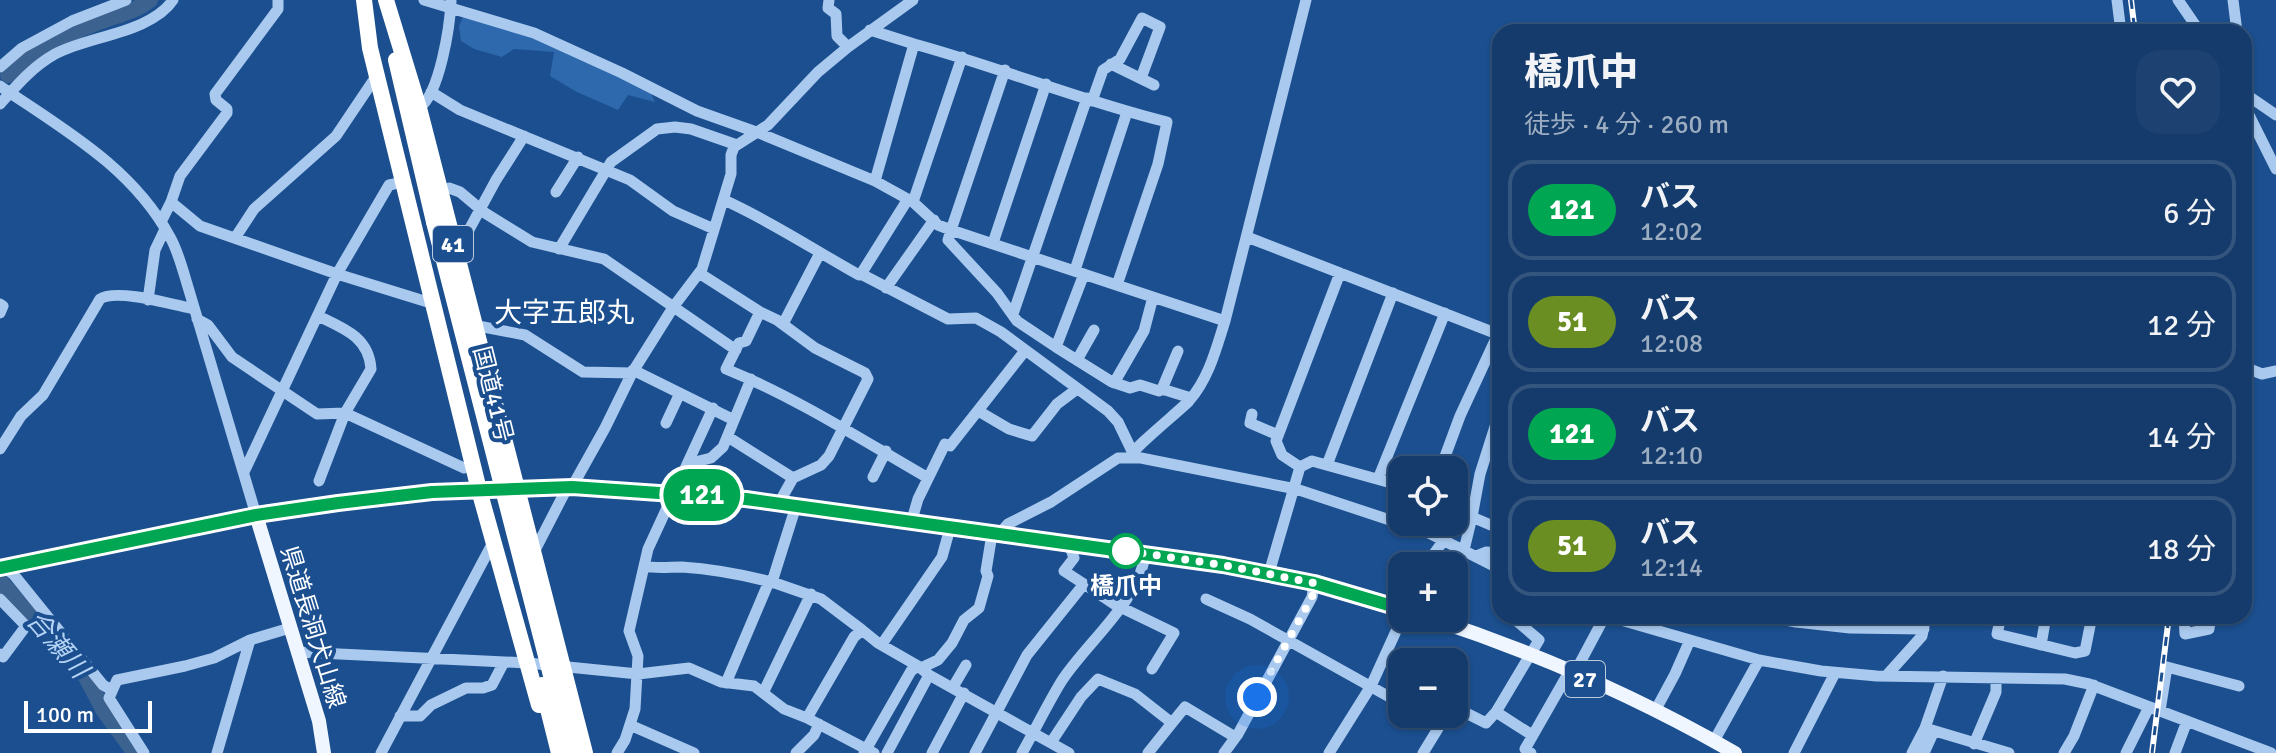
<!DOCTYPE html>
<html lang="ja">
<meta charset="utf-8">
<style>
body{margin:0;font-family:Signika,"Noto Sans JP",sans-serif;background:#1d4271;color:#f1f3f6;height:100vh;display:flex;flex-direction:column;font-size:30px;white-space:nowrap}
*{box-sizing:border-box;margin:0}
p{font-size:26px;color:#9dadc1}
.icon{flex:none;width:44px;height:44px;fill:none;stroke:currentColor;stroke-width:2;stroke-linecap:round;stroke-linejoin:round}
.map{position:relative;flex:1;overflow:hidden}
.panel{position:absolute;left:1492px;top:24px;width:760px;height:600px;display:flex;flex-direction:column;background:#143b6b;border-radius:24px;box-shadow:0 2px 6px #0004,0 0 0 2px #33557e}
.panel>*{flex:none}
.badge{padding:0 16px;border-radius:26px;font-size:28px;line-height:52px}
.controls{position:absolute;left:1388px;top:456px;display:grid;gap:16px}
.controls a{display:grid;place-items:center;width:80px;height:80px;border-radius:16px;background:#143b6b;box-shadow:0 2px 6px #0004,0 0 0 2px #33557e;font-size:40px}
.scale{position:absolute;left:24px;bottom:20px;width:128px;box-sizing:border-box;padding-left:8px;border:4px solid #fff;border-top:0;font-size:22px;line-height:28px;white-space:nowrap;color:#fff;-webkit-text-stroke:6px #1b4f8f;paint-order:stroke}
.you{position:absolute;width:40px;height:40px;margin:-20px;border:6px solid #fff;border-radius:50%;background:#1a73e8;box-shadow:0 0 0 12px #1a73e833}
.map>.badge{position:absolute;translate:-50% -50%;box-shadow:0 0 0 4px #fff}
.round{display:grid;place-items:center;flex:none;width:84px;height:84px;border-radius:24px;background:#1d4271}
.overview{display:flex;align-items:center;justify-content:space-between;height:136px;padding:0 32px}
h1{font-size:38px;font-weight:800;line-height:60px}
ul{padding:0;list-style:none}
li{display:flex;align-items:center;gap:24px;height:100px;margin:0 16px 12px;padding:0 16px;border:4px solid #33557e;border-radius:24px}
li div{flex:1}
li b{display:block;font-size:30px}
li em{font-style:normal}
li .badge{min-width:88px;font-weight:700;text-align:center}
.map>svg:first-child{display:block}
</style>
<div class="map">
<svg width="2276" height="753" viewBox="0 0 2276 753">
<rect width="100%" height="100%" fill="#1b4f8f"/>
<!-- green -->
<path fill="#2e69ad" d="M 463,17 L 532,37 L 650,91 L 655,102 L 628,95 L 618,110 L 577,92 L 550,76 L 554,52 L 514,49 L 502,57 L 474,49 L 461,41 L 459,26 Z"/>
<g fill="none" stroke-linecap="round" stroke-linejoin="round">
<!-- river -->
<path stroke="#3c6290" stroke-width="16" d="M 8,75 C 38,49 62,36 99,22 C 117,15 135,12 150,0
M 0,581 L 86,677 L 104,711 L 135,753"/>
<!-- minor -->
<path stroke="#a9c9ee" stroke-width="11" d="M 424,0 L 534,33 L 622,73 L 697,111 L 759,133 L 875,181 L 913,202 L 938,225 L 951,230 L 948,240 L 997,293 L 1017,321 L 1056,347 L 1084,274
M 829,0 L 828,8 L 836,14 L 837,36 L 848,47
M 2117,0 L 2121,32
M 2178,0 L 2200,32
M 2233,0 L 2237,32
M 870,30 L 914,44
M 1111,64 L 1154,85
M 0,67 L 22,48 L 72,21 L 126,0
M 1005,70 L 951,230 L 1225,321
M 0,86 C 63,129 132,167 170,237 C 177,249 181,264 185,277 L 256,515
M 431,92 L 460,110 L 630,180 L 673,211 L 714,229
M 2244,93 L 2276,115
M 1092,101 L 1103,70 L 1120,59 L 1142,18 L 1160,27 L 1141,78
M 0,104 C 17,85 32,67 55,54 C 88,36 151,33 173,0
M 2244,105 L 2276,169
M 419,108 C 440,94 450,25 451,1
M 875,181 L 914,44 C 999,67 1081,101 1167,122 L 1158,164 L 1117,285
M 449,188 L 460,192 L 485,213 L 532,242 L 604,259 L 736,350
M 556,192 L 578,157
M 724,200 C 771,221 814,250 859,275 L 861,274 L 948,319 L 976,318 L 1001,332 L 1108,411 L 1118,422 L 1132,451
M 171,202 L 180,176 L 227,113 L 227,109 L 216,100 L 215,94 L 278,9 L 278,0
M 913,202 L 962,57
M 161,222 L 171,202 L 200,226 L 337,274 L 434,304
M 1247,237 L 1500,335
M 235,238 L 254,209 L 336,136 L 377,75
M 993,243 L 1046,84
M 454,245 L 464,239 L 496,180 L 524,136
M 559,249 L 611,162 L 657,129 L 675,127 L 691,129 L 737,145
M 1075,270 L 1127,112
M 699,273 L 760,312 L 777,320 L 815,348 L 865,373 L 868,379 L 829,456 L 821,465 L 793,478 L 779,503
M 861,274 L 908,199
M 886,288 L 934,220
M 148,300 L 155,250 L 165,229
M 0,304 L 3,306 L 0,313
M 760,312 L 746,341 L 739,343 L 726,369 C 797,398 862,440 928,478
M 1013,314 L 1087,98
M 318,316 C 343,328 369,337 371,369 L 345,413 L 319,481
M 197,319 L 208,325 L 232,357 L 317,414 L 345,413 L 464,468
M 783,324 L 820,253
M 473,325 L 525,335 L 583,372 L 632,373
M 1056,347 L 1112,382 L 1130,388 L 1140,385 L 1159,391 L 1162,389 L 1191,398
M 1077,360 L 1094,330
M 2244,367 L 2262,374 L 2276,371
M 633,370 L 734,420
M 1114,383 L 1144,331 L 1153,297
M 1162,389 L 1178,351
M 980,412 L 1009,429 L 1032,436 L 1057,404 L 1077,389
M 1252,414 L 1250,423 L 1278,435
M 666,423 L 680,393
M 728,437 L 793,478
M 0,449 L 21,416 L 43,395 L 100,299 C 117,288 174,305 194,309
M 1130,457 C 1133,448 1177,413 1189,401 C 1209,378 1216,349 1225,321 L 1306,0
M 687,464 L 711,458 L 723,447 L 751,379
M 1327,465 L 1393,293
M 1300,467 L 1282,455 L 1276,441 L 1340,273
M 1300,467 L 1312,461 L 1402,486
M 1440,470 L 1460,416 L 1498,334
M 244,472 L 337,274 L 389,185 L 394,184
M 873,477 L 886,451
M 1378,479 L 1445,313
M 572,487 L 605,428 L 632,373 L 674,306 L 702,269 L 731,174 L 731,155 L 734,147 L 768,125 L 818,72 L 848,47 L 913,0
M 796,506 L 772,582 L 821,599 L 862,630
M 1472,517 L 1480,474 L 1500,411
M 911,523 L 918,499 L 945,444 L 950,446 L 1024,352
M 999,534 L 1008,524 L 1051,502 L 1118,458 L 1141,458 L 1296,489 L 1429,533 L 1500,569
M 1069,544 L 1074,558 L 1064,571 L 1084,584
M 1464,550 L 1472,517 L 1500,529
M 533,554 L 567,488
M 1476,556 L 1486,552 L 1500,553
M 644,566 C 657,569 669,567 682,567 C 712,569 744,575 771,582
M 1425,566 L 1444,540
M 4,567 L 14,575 L 103,685 L 110,689
M 1269,573 L 1300,467
M 0,599 L 26,626 L 3,657 L 0,654
M 1206,599 L 1250,619 L 1402,704
M 1607,616 L 1759,660 L 1821,671 L 1877,676 L 2065,679 L 2089,684 L 2271,753
M 1764,616 L 1796,622 L 1798,616
M 2001,616 L 1997,634 L 2075,653 L 2085,651 L 2092,616
M 2184,616 L 2185,634 L 2209,629 L 2211,616
M 1796,622 L 1850,628 L 1924,629
M 882,644 L 942,557 L 950,528
M 2041,645 L 2046,616
M 298,652 L 528,663 L 638,674 L 689,668 L 721,682 L 754,686 L 784,709 L 807,718 L 874,753
M 923,667 L 938,660 L 952,643 L 964,620 L 979,608 L 988,576 L 986,571 L 992,534
M 1574,674 L 1605,616
M 1887,675 L 1922,636 L 1926,616
M 726,683 L 768,584 L 772,582
M 953,687 L 966,665
M 764,691 L 811,594
M 1454,707 L 1486,723 L 1496,712 L 1539,640 L 1511,616
M 1655,711 L 1675,674 L 1690,640
M 2160,711 L 2167,667 L 2239,686
M 1496,712 L 1532,735
M 400,716 L 420,716 L 431,705 L 466,688 L 483,688 L 492,685 L 504,662
M 807,718 L 854,637 L 862,630 L 878,643 L 918,666
M 630,725 L 694,753
M 1925,728 L 2009,753
M 1052,741 L 1081,697 L 1098,679 L 1135,694 L 1172,723 L 1185,707 L 1235,737
M 1714,741 L 1759,660
M 1974,744 L 1996,692 L 1996,678
M 144,753 L 109,698 L 117,680 L 185,666 L 214,658 L 250,640 L 290,628
M 217,753 L 250,640
M 381,753 L 490,548 L 496,545
M 617,753 L 625,740 L 635,709 L 638,656 L 629,631 L 648,549 L 713,408
M 796,753 L 814,735 L 819,724
M 864,753 L 911,671 L 918,666 L 929,675 L 1069,753
M 887,753 L 929,675
M 932,753 L 964,693
M 975,753 L 1027,655 L 1084,584 L 1114,604 L 1174,633 L 1152,669
M 1022,753 C 1035,730 1047,705 1061,682 C 1086,643 1140,601 1145,554
M 1148,753 L 1172,723
M 1224,753 L 1238,734 L 1312,597 L 1314,583
M 1329,753 L 1371,686 L 1402,618
M 1423,753 L 1442,722 L 1439,714
M 1531,753 L 1525,749 L 1569,672
M 1794,753 L 1835,673
M 1912,753 L 1925,728 L 1943,676
M 1924,753 L 1934,731
M 2064,753 L 2074,736 L 2094,685
M 2126,753 L 2149,707
M 2175,753 L 2187,721"/>
<!-- major -->
<path stroke="#f0f6ff" stroke-width="14" d="M 256,515 L 319,721 L 324,753
M 0,568 L 256,515 L 338,503 L 432,492 L 572,487 L 746,499 L 1223,565 L 1314,583 L 1402,609
M 1430,618 C 1534,652 1639,698 1735,753"/>
<!-- highway -->
<path stroke="#fff" stroke-width="16" d="M 364,0 L 370,48 L 479,490 L 539,705
M 386,0 L 419,108 L 585,753
M 396,60 L 434,222"/>
<!-- rail casing -->
<g stroke="#fff" stroke-width="6">
<path id="rail" d="M 2131,0 L 2135,32
M 2152,753 L 2169,616"/>
</g>
<!-- rail -->
<use href="#rail" stroke="#1b4f8f" stroke-width="3" stroke-dasharray="9" stroke-linecap="butt"/>
<!-- highway-bridge -->
<path stroke="#fff" stroke-width="16" d="M 434,222 L 571,753
M 542,685 L 559,753"/>
</g>
<g fill="none" stroke-linecap="round" stroke-linejoin="round">
<!-- line casing -->
<g stroke="#fff" stroke-width="18">
<path id="line" d="M 0,568 L 256,515 L 338,503 L 432,492 L 572,487 L 746,499 L 1223,565 L 1314,583 L 1402,609"/>
</g>
<!-- line -->
<use href="#line" stroke="#00a651" stroke-width="12"/>
<!-- walk -->
<path stroke="#fff" stroke-width="8" stroke-dasharray="0 14.4" d="M 1126,551 L 1120,550 L 1223,565 L 1314,583 L 1312,597 L 1257,697"/>
</g>
<!-- markers -->
<circle fill="#fff" stroke="#00a651" stroke-width="4" cx="1126" cy="551" r="16"/>
<g text-anchor="middle" dominant-baseline="central" stroke-width="8" stroke-linejoin="round" paint-order="stroke">
<!-- shield labels -->
<g fill="#1b4f8f" stroke="#bbcadd" stroke-width="2">
<rect x="433" y="226" width="40" height="36" rx="6"/>
<rect x="1565" y="661" width="40" height="36" rx="6"/>
</g>
<g font-size="22" font-weight="bold" fill="#fff">
<text x="453" y="244">41</text>
<text x="1585" y="679">27</text>
</g>
<!-- street labels -->
<g font-size="24" fill="#fff" stroke="#1b4f8f">
<text transform="translate(493 394) rotate(76)">国道41号</text>
<text transform="translate(313 627) rotate(73)">県道長洞犬山線</text>
</g>
<!-- stop labels -->
<g font-size="24" font-weight="bold" fill="#fff" stroke="#1b4f8f">
<text x="1126" y="586">橋爪中</text>
</g>
<!-- water labels -->
<g font-size="26" font-style="italic" fill="#b5d3f5" stroke="#1b4f8f">
<text transform="translate(57 645) rotate(49)">合瀬川</text>
</g>
<!-- quarter labels -->
<g font-size="28" fill="#fff" stroke="#1b4f8f">
<text x="564" y="313">大字五郎丸</text>
</g>
</g>
</svg>
<div class="controls">
<a><svg class="icon" aria-label="locate" viewBox="0 0 24 24"><circle cx="12" cy="12" r="6"/><path d="M12 2v4M12 18v4M2 12h4M18 12h4"/></svg></a>
<a>+</a>
<a>−</a>
</div>
<div class="scale">100 m</div>
<div class="you" style="left:1257px;top:697px"></div>
<b class="badge" style="left:702px;top:495px;background:#00a651;color:#fff">121</b>
<section class="panel">
<div class="overview"><div><h1>橋爪中</h1><p>徒歩 · 4 分 · 260 m</p></div><a class="round"><svg class="icon" aria-label="heart" viewBox="0 0 24 24"><path d="M12 20l-8-8c-3-5 5-10 8-4 3-6 11-1 8 4z"/></svg></a></div>
<ul>
<li><span class="badge" style="background:#00a651;color:#fff">121</span><div><b>バス</b><p>12:02</p></div><em>6 分</em></li>
<li><span class="badge" style="background:#6b8e23;color:#fff">51</span><div><b>バス</b><p>12:08</p></div><em>12 分</em></li>
<li><span class="badge" style="background:#00a651;color:#fff">121</span><div><b>バス</b><p>12:10</p></div><em>14 分</em></li>
<li><span class="badge" style="background:#6b8e23;color:#fff">51</span><div><b>バス</b><p>12:14</p></div><em>18 分</em></li>
</ul>
</section>
</div>
